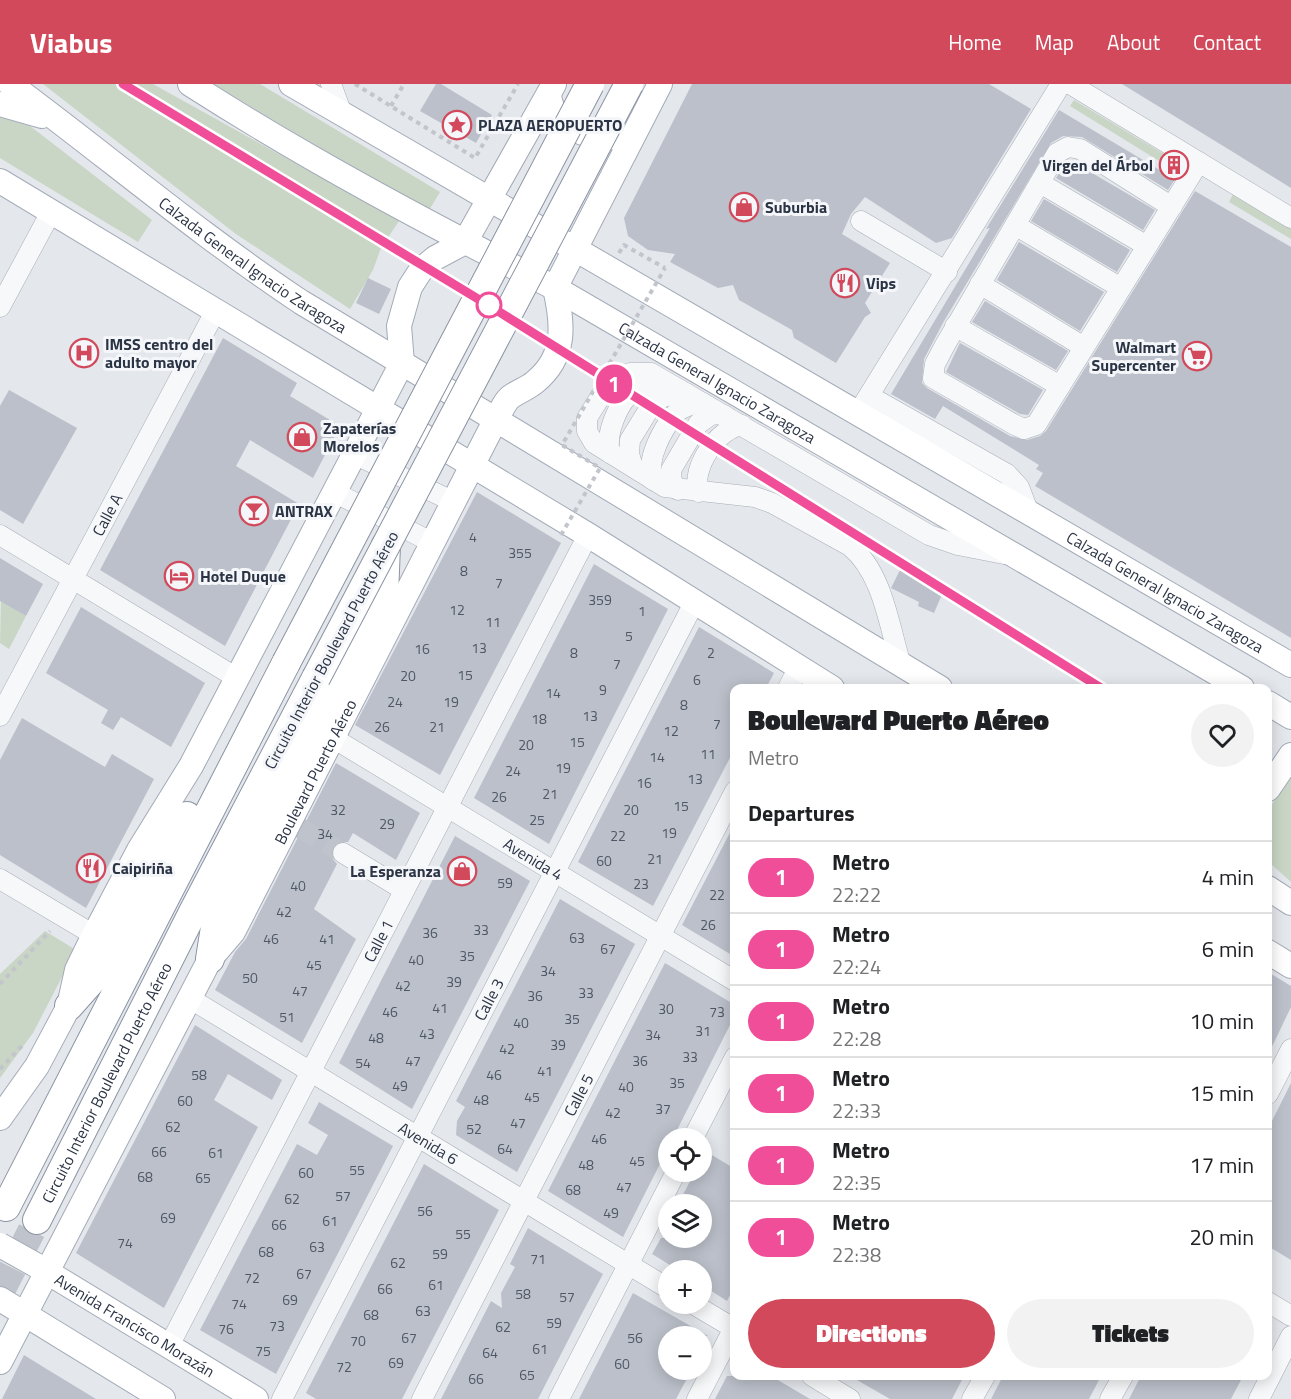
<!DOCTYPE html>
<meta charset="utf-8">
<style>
body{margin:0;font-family:"Titillium Web",sans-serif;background:#f2f2f2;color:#202124;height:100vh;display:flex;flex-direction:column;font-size:22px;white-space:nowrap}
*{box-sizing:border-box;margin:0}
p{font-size:20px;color:#757577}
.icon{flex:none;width:33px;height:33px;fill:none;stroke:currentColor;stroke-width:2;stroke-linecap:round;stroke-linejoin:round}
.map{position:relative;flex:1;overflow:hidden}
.details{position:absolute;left:730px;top:600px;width:542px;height:696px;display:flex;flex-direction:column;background:#fff;border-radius:12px;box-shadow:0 3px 15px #0003}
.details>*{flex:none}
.badge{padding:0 12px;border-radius:20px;font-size:21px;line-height:39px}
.buttons{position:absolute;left:658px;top:1044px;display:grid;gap:12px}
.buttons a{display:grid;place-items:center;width:54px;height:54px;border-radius:50%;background:#fff;box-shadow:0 3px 15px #0003;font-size:30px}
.map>.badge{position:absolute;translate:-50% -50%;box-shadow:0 0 0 3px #fff}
h2{padding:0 18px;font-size:22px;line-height:54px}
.round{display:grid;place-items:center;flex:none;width:63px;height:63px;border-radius:32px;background:#f2f2f2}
.summary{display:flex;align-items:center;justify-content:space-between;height:102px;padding:0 18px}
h1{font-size:28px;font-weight:800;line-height:45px}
.primary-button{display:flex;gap:12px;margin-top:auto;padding:12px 18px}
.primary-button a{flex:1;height:69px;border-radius:36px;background:#d1495b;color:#fff;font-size:24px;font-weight:800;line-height:69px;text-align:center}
.primary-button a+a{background:#f2f2f2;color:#202124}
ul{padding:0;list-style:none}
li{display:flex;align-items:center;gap:18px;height:72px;padding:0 18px;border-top:2px solid #e0e0e0}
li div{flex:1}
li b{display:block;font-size:22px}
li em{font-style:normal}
li .badge{min-width:66px;font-weight:700;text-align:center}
header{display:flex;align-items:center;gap:36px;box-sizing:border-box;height:84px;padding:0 30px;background:#d1495b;color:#fff}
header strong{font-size:28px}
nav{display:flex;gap:33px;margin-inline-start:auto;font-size:21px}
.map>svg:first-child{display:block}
</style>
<header>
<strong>Viabus</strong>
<nav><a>Home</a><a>Map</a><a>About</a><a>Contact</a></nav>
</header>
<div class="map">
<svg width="1291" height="1315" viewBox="0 0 1291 1315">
<rect width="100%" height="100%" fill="#e4e7ec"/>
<!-- green -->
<path fill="#c9d6c5" d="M 43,0 L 153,0 L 399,137 L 381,164 L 373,186 L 350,225 L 236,150 Z
M 213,0 L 260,0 L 440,108 L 428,128 Z
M 1074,16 L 1189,85 L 1185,93 L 1070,22 Z
M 0,33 L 30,42 L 152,136 L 138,158 L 0,74 Z
M 1233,110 L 1291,145 L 1291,155 L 1229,118 Z
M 1,517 L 26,532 L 9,565 L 0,559 Z
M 1291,689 L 1291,798 L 1269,778 C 1263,735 1267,724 1291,689 Z
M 45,847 L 76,866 L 33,949 L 0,994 L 0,890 Z"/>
<!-- building -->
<path fill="#bbc0ca" d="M 436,0 L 441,0 L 492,31 L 476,59 L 420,27 Z
M 692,0 L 989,0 L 1031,25 L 952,154 L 936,159 L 865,113 L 851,130 L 842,150 L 890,179 L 865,219 L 871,229 L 865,233 L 836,279 L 794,254 L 792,246 L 739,216 L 733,201 L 718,204 L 670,178 L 675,170 L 648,166 L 628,152 L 624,134 Z
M 1122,0 L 1291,0 L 1291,104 L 1233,68 Z
M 1059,26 L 1175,95 L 1168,106 L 1082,53 L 1063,52 L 1051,59 L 944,237 L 924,275 L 922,299 L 927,304 L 1010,352 L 1027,356 L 1040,352 L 1046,347 L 1195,107 L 1291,163 L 1291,554 L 1035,402 L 1043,389 L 1036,385 L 1039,381 L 943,322 L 935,335 L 891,310 L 990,144 L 986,145 Z
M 1070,76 L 1155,126 L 1143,146 L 1056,94 L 1066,78 Z
M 1044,115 L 1130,166 L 1117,188 L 1031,137 Z
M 1019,158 L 1104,208 L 1080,247 L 997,196 Z
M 368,194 L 391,205 L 379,230 L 356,219 Z
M 985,217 L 1068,267 L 1056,286 L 972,238 Z
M 223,254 L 297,299 L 290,312 L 340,342 L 313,394 L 250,356 L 236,382 L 299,420 L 225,562 L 100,486 Z
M 960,259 L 1043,306 L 1028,331 L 1020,330 L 946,288 Z
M 9,306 L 77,344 L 23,440 L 0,426 L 0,322 Z
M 477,408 L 561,459 L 440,691 L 355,641 Z
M 0,474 L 43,500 L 26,532 L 0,517 Z
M 594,480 L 668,525 L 549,760 L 474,714 Z
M 900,486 L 943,508 L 934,529 L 918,522 L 919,518 L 891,504 Z
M 81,523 L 205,599 L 171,663 L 121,633 L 113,646 L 101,639 L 108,626 L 46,589 Z
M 699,543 L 774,589 L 766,604 L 735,604 L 735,664 L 653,822 L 578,778 Z
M 22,634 L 105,683 L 112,670 L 154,695 L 86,824 L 0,771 L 0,676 Z
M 336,679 L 420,729 L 396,776 L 353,749 L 348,758 L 338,758 L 333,763 L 332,774 L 337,780 L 314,825 L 356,855 L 302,959 L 215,906 L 235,868 L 246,855 Z
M 735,739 L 735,873 L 682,841 Z
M 455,752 L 530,797 L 412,1025 L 339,979 Z
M 560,815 L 635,860 L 517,1088 L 456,1051 L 457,1037 L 465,1023 L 456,1017 Z
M 665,879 L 735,921 L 735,931 L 673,1054 L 669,1054 L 669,1062 L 623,1153 L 548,1107 Z
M 1268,888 L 1291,902 L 1291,923 L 1268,971 Z
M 195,941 L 282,996 L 272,1016 L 228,990 L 214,1016 L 258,1043 L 164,1224 L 76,1169 Z
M 1291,999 L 1291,1176 L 1268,1162 L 1268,1045 Z
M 319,1018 L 393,1062 L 276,1290 L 200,1246 L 297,1060 L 317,1071 L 328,1051 L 308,1039 Z
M 702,1065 L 735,1085 L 735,1201 L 727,1217 L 702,1201 L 702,1186 L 678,1186 L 652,1170 L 661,1154 L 702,1154 L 702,1120 L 678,1120 L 695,1088 L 702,1088 Z
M 424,1080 L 499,1126 L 402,1315 L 316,1315 L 306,1309 Z
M 528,1144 L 603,1190 L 579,1235 L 538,1315 L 441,1315 L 491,1217 L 502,1224 L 501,1209 L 515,1183 L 510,1180 Z
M 633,1209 L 708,1252 L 669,1252 L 669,1286 L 692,1286 L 684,1300 L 676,1315 L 579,1315 Z
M 24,1271 L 45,1284 L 96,1315 L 2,1315 Z
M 727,1292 L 771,1292 L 810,1315 L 715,1315 Z
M 850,1292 L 964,1292 L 952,1315 L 890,1315 Z
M 1003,1292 L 1101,1292 L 1089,1315 L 991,1315 Z
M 1141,1292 L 1243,1292 L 1231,1315 L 1129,1315 Z"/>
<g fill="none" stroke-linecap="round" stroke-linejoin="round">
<!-- minor-tunnel -->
<path stroke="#bfc3cb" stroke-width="20" stroke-dasharray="20 10" stroke-linecap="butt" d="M 300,744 L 343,769"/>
<!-- highway-tunnel -->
<path stroke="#bfc3cb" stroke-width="28" stroke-dasharray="28 14" stroke-linecap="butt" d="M 0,1209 L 37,1136"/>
<!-- minor casing -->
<g stroke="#a9aeb7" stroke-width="21">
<g id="minor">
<path d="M 331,0 L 342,30"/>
<path d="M 1070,0 L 1291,134"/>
<path d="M 1040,99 L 1147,162"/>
<path d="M 1172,123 L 1080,65 L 1068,63 L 1057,69 L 945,261 L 935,280 L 933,294 L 1015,341 L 1024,345 L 1036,341 C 1090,254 1145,166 1199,78"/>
<path d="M 861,137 L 947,188"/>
<path d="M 1015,141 L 1121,204"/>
<path d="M 980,200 L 1084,263"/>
<path d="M 0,223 L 51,128"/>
<path d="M 955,242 L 1060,302"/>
<path d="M 869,312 L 1007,390 L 1019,403 L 1029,429"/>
<path d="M 858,329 L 1061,0"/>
<path d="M 610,369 C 605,350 618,318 634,306 C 643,300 655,298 666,298"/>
<path d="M 354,370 L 454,418"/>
<path d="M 633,383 L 629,370 L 630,356 L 654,317 L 666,312 L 686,309"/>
<path d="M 653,396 C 645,376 663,344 676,329 C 683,322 693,320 703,319"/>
<path d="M 678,406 L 671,396 L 671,386 L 698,340 L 712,330 L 724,331"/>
<path d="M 334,408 L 433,459"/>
<path d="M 699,408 C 690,385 718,344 742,341"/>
<path d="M 0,451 L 237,594"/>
<path d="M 901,581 C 889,542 883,489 850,462 L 772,419 L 755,413 L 665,403 L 594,359 L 587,347 L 587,334 L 611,296 L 630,289 L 651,289 L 929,451 L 958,461 L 1004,470"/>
<path d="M 788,604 L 799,583"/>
<path id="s1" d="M 0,632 L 215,228"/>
<path id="s2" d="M 333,654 L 735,897"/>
<path d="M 343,769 L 404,806"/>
<path d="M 0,795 L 94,851"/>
<path id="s3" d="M 189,914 L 669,1205"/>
<path d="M 1268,1010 L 1291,965"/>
<path d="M 693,1054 L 735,973"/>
<path d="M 1268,1218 L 1291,1232"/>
<path d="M 693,1220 L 735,1245"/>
<path id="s4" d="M 169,1262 L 588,451"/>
<path d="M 812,1292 L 850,1315"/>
<path id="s5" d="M 282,1315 L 695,517"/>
<path id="s6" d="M 422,1315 L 735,707"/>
<path d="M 559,1315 L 676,1088"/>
<path d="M 697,1315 L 735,1242"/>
<path d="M 972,1315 L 985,1292"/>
<path d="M 1110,1315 L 1123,1292"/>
<path d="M 1259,1315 L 1291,1252"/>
</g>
</g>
<!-- major casing -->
<g stroke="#a3abb8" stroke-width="26">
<g id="major">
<path id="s7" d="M 10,0 C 107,72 200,151 301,218 L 940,604"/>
<path id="s8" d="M 190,0 C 307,75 431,141 555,204 L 1242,604"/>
<path id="s9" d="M 291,0 L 1291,581"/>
<path d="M 549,10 C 551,42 589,56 617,53"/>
<path d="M 0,20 L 42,32"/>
<path d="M 0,97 L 588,451 L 832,604"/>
<path d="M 1268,619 L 1291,633"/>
<path d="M 1268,705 L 1291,671"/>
<path d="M 1268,804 L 1291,819"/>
<path d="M 1268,868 L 1291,882"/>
<path d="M 0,1034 L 37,982 L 69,922 L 77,886 L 94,851 L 139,766 L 191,682 L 402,279 L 399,242 L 410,203 L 421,186 L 435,174 L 465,158 L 554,0"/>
<path id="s10" d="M 34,1180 L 256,1315"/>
<path d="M 0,1215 L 163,1315"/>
<path id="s11" d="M 0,1278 L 210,875 L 233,848 L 496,335 C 501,328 505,316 512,312 C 519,307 528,304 535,298 C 567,272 563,239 555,204 L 660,0"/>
</g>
</g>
<!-- highway casing -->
<g stroke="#8b94a3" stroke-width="30">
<g id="highway">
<path d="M 210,875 L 216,837 L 384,512 L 386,461"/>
<path d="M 69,922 L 93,895 L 141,804 L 187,732"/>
<path d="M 6,1123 L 286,579"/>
<path id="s12" d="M 37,1136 L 193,828 L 316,594"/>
</g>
</g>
<!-- path -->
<path stroke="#c2c5cb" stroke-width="4" stroke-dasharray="4.5 4.5" stroke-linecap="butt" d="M 355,0 L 475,74 L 518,0
M 391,22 L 404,0
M 619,169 L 624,161 L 665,184
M 0,900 L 50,847
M 0,985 L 22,962"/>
<!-- minor -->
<use href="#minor" stroke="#f7f8fa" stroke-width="20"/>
<!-- major -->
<use href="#major" stroke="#fff" stroke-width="24"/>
<!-- highway -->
<use href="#highway" stroke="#fff" stroke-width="28"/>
<!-- major-bridge casing -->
<g stroke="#a3abb8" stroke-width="26" stroke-linecap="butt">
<path id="major-bridge" d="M 0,1161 L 34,1180"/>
</g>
<!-- highway-bridge casing -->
<g stroke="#8b94a3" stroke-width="30" stroke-linecap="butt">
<path id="highway-bridge" d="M 286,579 L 590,0
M 316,594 L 629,0"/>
</g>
<!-- path-bridge -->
<path stroke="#c2c5cb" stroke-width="4" stroke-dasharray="4.5 4.5" stroke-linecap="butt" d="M 561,451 L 600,384 L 562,361 L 665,184"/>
<!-- major-bridge -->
<use href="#major-bridge" stroke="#fff" stroke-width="24"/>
<!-- highway-bridge -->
<use href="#highway-bridge" stroke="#fff" stroke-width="28"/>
</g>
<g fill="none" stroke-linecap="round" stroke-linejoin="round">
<!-- line casing -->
<g stroke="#fff" stroke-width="14">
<path id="line" d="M 123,0 L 493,224 L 1101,604"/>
</g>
<!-- line -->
<use href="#line" stroke="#f04e98" stroke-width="9"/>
</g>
<!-- icons -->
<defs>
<g id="sight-ring" transform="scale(1.5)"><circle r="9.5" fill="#f4f6f9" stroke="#d1495b" stroke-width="1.5"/><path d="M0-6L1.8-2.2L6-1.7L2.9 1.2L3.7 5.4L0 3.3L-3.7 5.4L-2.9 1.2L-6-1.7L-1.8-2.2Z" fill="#d1495b"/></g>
<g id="building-ring" transform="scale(1.5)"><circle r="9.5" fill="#f4f6f9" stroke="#d1495b" stroke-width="1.5"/><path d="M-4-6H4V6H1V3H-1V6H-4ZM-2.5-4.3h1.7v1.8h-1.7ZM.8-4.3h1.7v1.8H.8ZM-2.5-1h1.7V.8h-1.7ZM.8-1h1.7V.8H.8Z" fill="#d1495b"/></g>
<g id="shop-ring" transform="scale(1.5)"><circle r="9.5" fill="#f4f6f9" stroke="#d1495b" stroke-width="1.5"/><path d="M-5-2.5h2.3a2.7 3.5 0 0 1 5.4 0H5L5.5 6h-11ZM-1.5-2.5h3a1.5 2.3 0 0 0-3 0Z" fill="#d1495b"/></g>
<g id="restaurant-ring" transform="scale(1.5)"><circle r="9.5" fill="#f4f6f9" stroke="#d1495b" stroke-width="1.5"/><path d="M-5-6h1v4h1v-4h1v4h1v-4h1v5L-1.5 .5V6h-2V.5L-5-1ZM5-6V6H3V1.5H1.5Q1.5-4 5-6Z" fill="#d1495b"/></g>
<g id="hospital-ring" transform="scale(1.5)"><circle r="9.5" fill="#f4f6f9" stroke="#d1495b" stroke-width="1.5"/><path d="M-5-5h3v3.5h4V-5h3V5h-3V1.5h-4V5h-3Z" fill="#d1495b"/></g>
<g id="supermarket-ring" transform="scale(1.5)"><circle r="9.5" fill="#f4f6f9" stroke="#d1495b" stroke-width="1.5"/><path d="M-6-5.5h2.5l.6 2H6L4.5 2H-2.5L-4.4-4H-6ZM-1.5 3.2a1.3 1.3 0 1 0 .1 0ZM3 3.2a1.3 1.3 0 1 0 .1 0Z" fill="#d1495b"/></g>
<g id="bar-ring" transform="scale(1.5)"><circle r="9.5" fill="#f4f6f9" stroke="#d1495b" stroke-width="1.5"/><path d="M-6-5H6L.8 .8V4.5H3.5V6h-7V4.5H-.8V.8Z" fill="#d1495b"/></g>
<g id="hotel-ring" transform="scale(1.5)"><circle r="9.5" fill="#f4f6f9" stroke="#d1495b" stroke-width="1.5"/><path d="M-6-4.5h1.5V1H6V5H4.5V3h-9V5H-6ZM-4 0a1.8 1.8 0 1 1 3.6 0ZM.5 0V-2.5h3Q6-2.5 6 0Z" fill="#d1495b"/></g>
</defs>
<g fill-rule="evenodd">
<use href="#sight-ring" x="457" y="41"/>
<use href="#building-ring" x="1174" y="81"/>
<use href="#shop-ring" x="744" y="123"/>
<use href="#restaurant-ring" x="845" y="199"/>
<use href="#hospital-ring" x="84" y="269"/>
<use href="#supermarket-ring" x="1197" y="272"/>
<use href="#shop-ring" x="302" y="353"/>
<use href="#bar-ring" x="254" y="427"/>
<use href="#hotel-ring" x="179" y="492"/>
<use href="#restaurant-ring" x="91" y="784"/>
<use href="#shop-ring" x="462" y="787"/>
</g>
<!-- markers -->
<circle fill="#fff" stroke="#f04e98" stroke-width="3" cx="489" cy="221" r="12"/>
<g text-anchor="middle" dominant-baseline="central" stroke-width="6" stroke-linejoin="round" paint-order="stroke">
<!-- number labels -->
<g font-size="14" fill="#4f5766">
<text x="473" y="452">4</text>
<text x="520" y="468">355</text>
<text x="464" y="486">8</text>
<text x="499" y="498">7</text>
<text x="600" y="515">359</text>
<text x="457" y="525">12</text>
<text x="642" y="526">1</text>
<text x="493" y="537">11</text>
<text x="629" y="551">5</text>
<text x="479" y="563">13</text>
<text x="422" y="564">16</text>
<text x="574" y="568">8</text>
<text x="711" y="568">2</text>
<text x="617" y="579">7</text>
<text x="465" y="590">15</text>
<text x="408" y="591">20</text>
<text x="697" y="595">6</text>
<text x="603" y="605">9</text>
<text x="553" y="608">14</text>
<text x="395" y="617">24</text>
<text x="451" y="617">19</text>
<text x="684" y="620">8</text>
<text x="590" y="631">13</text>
<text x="539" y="634">18</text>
<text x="717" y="639">7</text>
<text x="382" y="642">26</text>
<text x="437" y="642">21</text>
<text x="671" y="646">12</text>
<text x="577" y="657">15</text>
<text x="526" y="660">20</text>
<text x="708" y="669">11</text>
<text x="657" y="672">14</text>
<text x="563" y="683">19</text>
<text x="513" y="686">24</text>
<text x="695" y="694">13</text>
<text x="644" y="698">16</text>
<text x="550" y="709">21</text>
<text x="499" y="712">26</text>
<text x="681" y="721">15</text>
<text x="338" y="725">32</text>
<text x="631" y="725">20</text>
<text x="537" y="735">25</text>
<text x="387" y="739">29</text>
<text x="669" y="748">19</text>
<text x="325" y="749">34</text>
<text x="618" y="751">22</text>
<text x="655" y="774">21</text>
<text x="604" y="776">60</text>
<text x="505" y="798">59</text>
<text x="641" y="799">23</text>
<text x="298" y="801">40</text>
<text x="717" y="810">22</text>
<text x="284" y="827">42</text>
<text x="708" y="840">26</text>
<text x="481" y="845">33</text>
<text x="430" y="848">36</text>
<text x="577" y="853">63</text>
<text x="271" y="854">46</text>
<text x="327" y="854">41</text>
<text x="608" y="864">67</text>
<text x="467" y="871">35</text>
<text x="416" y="875">40</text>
<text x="314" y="880">45</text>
<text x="548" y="886">34</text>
<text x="250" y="893">50</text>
<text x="454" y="897">39</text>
<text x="403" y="901">42</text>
<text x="300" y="906">47</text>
<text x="586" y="908">33</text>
<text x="535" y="911">36</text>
<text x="440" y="923">41</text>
<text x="666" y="924">30</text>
<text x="390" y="927">46</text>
<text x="717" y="927">73</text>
<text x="287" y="932">51</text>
<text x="572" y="934">35</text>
<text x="521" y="938">40</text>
<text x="703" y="946">31</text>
<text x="427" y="949">43</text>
<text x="653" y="950">34</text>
<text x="376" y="953">48</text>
<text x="558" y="960">39</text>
<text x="507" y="964">42</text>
<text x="690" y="972">33</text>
<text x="413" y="976">47</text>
<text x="640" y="976">36</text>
<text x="363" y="978">54</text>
<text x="545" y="986">41</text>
<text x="199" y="990">58</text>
<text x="494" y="990">46</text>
<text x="677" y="998">35</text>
<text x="400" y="1001">49</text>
<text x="626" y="1002">40</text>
<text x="532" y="1012">45</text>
<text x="481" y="1015">48</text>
<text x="185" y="1016">60</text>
<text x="663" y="1024">37</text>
<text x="613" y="1028">42</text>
<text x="518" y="1038">47</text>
<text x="173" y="1042">62</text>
<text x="474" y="1044">52</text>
<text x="599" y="1054">46</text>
<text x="505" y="1064">64</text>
<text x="159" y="1067">66</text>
<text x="216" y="1068">61</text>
<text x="637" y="1076">45</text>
<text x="586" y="1080">48</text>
<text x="357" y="1085">55</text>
<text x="306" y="1088">60</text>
<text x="145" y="1092">68</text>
<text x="203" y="1093">65</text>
<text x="624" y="1102">47</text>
<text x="573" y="1105">68</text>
<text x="343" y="1111">57</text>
<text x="292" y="1114">62</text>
<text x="425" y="1126">56</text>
<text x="611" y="1128">49</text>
<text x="168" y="1133">69</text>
<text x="330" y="1136">61</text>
<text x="279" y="1140">66</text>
<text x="463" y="1149">55</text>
<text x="125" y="1158">74</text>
<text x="317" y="1162">63</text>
<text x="266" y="1167">68</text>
<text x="440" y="1169">59</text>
<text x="538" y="1174">71</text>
<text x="398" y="1178">62</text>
<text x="304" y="1189">67</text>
<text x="252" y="1193">72</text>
<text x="436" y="1200">61</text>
<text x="385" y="1204">66</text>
<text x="523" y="1209">58</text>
<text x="567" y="1212">57</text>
<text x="290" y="1215">69</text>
<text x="239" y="1219">74</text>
<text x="423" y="1226">63</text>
<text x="371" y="1230">68</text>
<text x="554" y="1238">59</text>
<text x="277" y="1241">73</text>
<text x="503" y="1242">62</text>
<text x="226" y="1244">76</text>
<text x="409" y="1253">67</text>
<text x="635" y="1253">56</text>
<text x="358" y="1256">70</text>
<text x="540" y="1264">61</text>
<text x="263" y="1266">75</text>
<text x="490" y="1268">64</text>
<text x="396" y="1278">69</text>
<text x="622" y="1279">60</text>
<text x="344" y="1282">72</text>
<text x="527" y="1290">65</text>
<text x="476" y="1294">66</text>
</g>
<!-- poi labels -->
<g font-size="16" font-weight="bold" fill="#2b3445" stroke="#f4f6f9" text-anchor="start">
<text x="478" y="41">PLAZA AEROPUERTO</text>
<text x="1153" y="81" text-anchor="end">Virgen del Árbol</text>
<text x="765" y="123">Suburbia</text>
<text x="866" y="199">Vips</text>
<text x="105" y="260">IMSS centro del<tspan x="105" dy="18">adulto mayor</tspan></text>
<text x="1176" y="263" text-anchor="end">Walmart<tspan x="1176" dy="18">Supercenter</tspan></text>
<text x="323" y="344">Zapaterías<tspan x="323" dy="18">Morelos</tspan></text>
<text x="275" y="427">ANTRAX</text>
<text x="200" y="492">Hotel Duque</text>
<text x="112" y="784">Caipiriña</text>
<text x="441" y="787" text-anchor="end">La Esperanza</text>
</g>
<!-- street labels -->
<g font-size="16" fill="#2b3445" stroke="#f4f6f9">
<text stroke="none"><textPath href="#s7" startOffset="303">Calzada General Ignacio Zaragoza</textPath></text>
<text stroke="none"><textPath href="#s8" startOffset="606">Calzada General Ignacio Zaragoza</textPath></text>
<text stroke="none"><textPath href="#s1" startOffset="228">Calle A</textPath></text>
<text stroke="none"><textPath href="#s9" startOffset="1011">Calzada General Ignacio Zaragoza</textPath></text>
<text transform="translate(331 566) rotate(-62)">Circuito Interior Boulevard Puerto Aéreo</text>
<text stroke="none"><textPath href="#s11" startOffset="670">Boulevard Puerto Aéreo</textPath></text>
<text stroke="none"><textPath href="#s2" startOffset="234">Avenida 4</textPath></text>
<text stroke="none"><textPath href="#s4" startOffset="456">Calle 1</textPath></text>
<text stroke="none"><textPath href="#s5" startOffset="450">Calle 3</textPath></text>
<text stroke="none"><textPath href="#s12" startOffset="154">Circuito Interior Boulevard Puerto Aéreo</textPath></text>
<text stroke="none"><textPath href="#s6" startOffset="342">Calle 5</textPath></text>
<text stroke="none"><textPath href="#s3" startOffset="280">Avenida 6</textPath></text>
<text stroke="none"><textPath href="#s10" startOffset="118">Avenida Francisco Morazán</textPath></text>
</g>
</g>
</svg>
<div class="buttons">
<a><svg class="icon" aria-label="locate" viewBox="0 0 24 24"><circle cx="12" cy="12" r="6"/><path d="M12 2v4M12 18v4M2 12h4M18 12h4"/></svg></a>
<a><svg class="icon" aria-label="layers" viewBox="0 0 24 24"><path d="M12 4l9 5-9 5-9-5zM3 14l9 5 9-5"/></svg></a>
<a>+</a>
<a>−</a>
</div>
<b class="badge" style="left:614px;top:300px;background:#f04e98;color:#fff">1</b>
<section class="details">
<div class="summary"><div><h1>Boulevard Puerto Aéreo</h1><p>Metro</p></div><a class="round"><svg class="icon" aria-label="heart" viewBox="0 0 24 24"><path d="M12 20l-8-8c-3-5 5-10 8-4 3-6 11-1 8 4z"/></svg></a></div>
<h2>Departures</h2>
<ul>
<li><span class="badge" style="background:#f04e98;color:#fff">1</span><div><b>Metro</b><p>22:22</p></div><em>4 min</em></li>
<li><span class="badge" style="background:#f04e98;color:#fff">1</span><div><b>Metro</b><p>22:24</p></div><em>6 min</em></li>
<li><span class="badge" style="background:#f04e98;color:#fff">1</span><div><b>Metro</b><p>22:28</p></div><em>10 min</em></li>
<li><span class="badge" style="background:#f04e98;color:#fff">1</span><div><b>Metro</b><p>22:33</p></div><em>15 min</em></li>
<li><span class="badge" style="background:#f04e98;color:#fff">1</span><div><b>Metro</b><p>22:35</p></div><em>17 min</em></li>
<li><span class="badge" style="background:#f04e98;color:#fff">1</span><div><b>Metro</b><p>22:38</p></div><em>20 min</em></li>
</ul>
<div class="primary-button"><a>Directions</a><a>Tickets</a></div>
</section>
</div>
